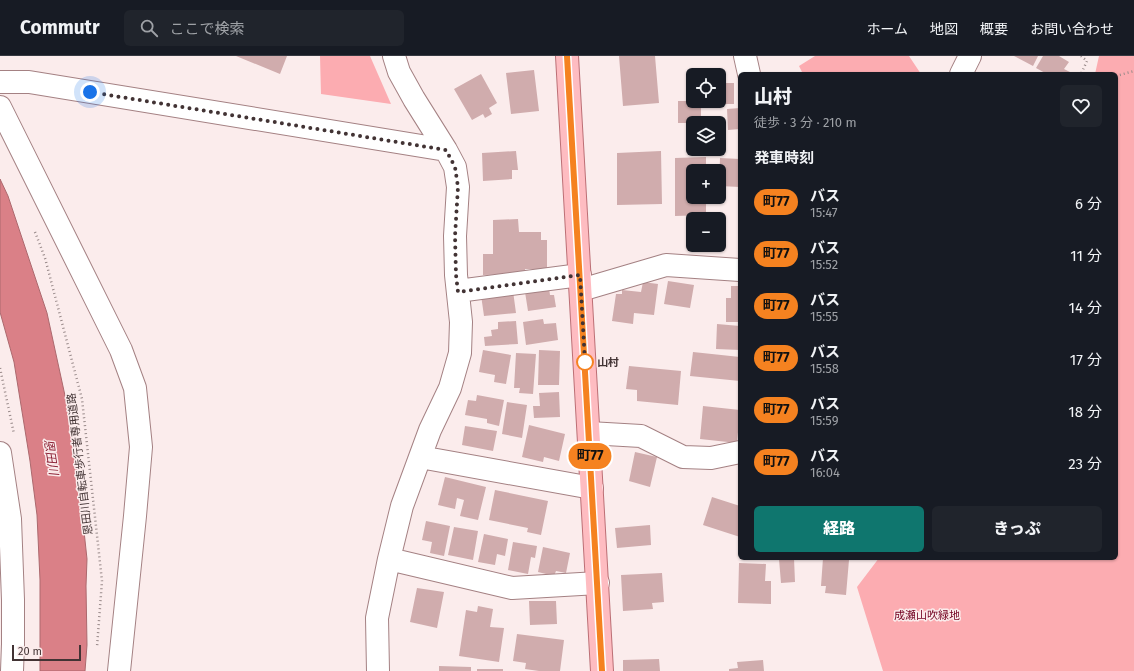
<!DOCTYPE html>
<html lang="ja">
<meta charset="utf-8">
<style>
body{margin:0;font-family:"Fira Sans","Noto Sans JP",sans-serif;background:#20242c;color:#f1f3f6;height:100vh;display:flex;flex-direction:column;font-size:15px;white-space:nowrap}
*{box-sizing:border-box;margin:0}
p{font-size:13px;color:#9ea1a6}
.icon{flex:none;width:22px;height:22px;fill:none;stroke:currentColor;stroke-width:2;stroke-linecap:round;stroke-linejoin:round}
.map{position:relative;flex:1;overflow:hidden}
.panel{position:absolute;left:738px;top:16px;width:380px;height:488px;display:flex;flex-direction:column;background:#171b24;border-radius:6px;box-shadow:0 1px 3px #0004}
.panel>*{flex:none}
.badge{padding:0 8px;border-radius:13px;font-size:14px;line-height:26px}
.buttons{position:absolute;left:686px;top:12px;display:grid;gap:8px}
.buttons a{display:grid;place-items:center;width:40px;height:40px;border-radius:6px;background:#171b24;box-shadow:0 1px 3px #0004;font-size:20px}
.scale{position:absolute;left:12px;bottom:10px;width:69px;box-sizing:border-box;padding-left:4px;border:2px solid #423334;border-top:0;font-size:11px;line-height:14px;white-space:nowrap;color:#423334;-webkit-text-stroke:3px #fbecec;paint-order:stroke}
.you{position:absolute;width:20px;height:20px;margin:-10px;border:3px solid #fff;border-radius:50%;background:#1a73e8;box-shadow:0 0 0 6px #1a73e833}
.map>.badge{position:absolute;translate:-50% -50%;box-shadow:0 0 0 2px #fff}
h2{padding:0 16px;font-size:15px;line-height:36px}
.round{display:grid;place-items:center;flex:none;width:42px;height:42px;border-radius:6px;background:#20242c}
.overview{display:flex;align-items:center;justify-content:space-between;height:68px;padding:0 16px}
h1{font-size:19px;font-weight:800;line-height:30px}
.button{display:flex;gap:8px;margin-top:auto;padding:8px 16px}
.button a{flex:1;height:46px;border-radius:6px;background:#0f766e;color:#fff;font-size:16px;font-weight:800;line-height:46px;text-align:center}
.button a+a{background:#20242c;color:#f1f3f6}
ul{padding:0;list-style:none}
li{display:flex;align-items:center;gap:12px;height:52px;padding:0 16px}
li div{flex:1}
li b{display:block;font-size:15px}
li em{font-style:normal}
li .badge{min-width:44px;font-weight:700;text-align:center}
header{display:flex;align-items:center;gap:24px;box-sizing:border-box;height:56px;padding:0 20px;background:#171b24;border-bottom:1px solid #363941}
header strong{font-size:19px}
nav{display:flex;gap:22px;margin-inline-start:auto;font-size:14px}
.search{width:280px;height:36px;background:#20242c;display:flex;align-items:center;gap:10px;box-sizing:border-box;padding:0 14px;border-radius:6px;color:#9ea1a6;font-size:15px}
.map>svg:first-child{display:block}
</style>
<header>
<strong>Commutr</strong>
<div class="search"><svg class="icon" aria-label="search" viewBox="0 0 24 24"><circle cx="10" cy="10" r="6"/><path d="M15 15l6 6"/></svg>ここで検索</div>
<nav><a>ホーム</a><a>地図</a><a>概要</a><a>お問い合わせ</a></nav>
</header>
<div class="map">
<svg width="1134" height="615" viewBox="0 0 1134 615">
<rect width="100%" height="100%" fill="#fbecec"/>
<!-- green -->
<path fill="#fcacb1" d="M 320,0 L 370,0 L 391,48 L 321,38 Z
M 815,0 L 909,0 L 921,18 L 803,18 L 799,10 Z
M 1099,0 L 1134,0 L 1134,615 L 883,615 L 857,531 L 879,502 L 1116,502 L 1116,18 L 1095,18 Z"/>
<!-- water -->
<path fill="#da8087" stroke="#ac696e" d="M 0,123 L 8,140 L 47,257 L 69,358 L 76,401 L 87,503 L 86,530 L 87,589 L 85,615 L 40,615 L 40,524 L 37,459 L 30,405 L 14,306 L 0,256 Z"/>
<!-- building -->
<path fill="#d0acad" d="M 236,0 L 287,0 L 280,18 Z
M 619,0 L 655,0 L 659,47 L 623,50 Z
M 1014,0 L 1038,0 L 1033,10 Z
M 1043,0 L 1059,0 L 1069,6 L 1064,13 L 1070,16 L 1069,18 L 1047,18 L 1036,12 Z
M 534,14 L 539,55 L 511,58 L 506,17 Z
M 481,18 L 497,47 L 489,52 L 492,58 L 485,62 L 483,58 L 472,64 L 454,33 Z
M 719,27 L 734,27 L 734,48 L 708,48 L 708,45 L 719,45 Z
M 678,45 L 701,45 L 701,67 L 678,67 Z
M 740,52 L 740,73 L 728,74 L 727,53 Z
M 516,95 L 518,114 L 512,114 L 512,123 L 483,125 L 482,97 Z
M 661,95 L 662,148 L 617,149 L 617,97 Z
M 706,101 L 706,115 L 693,115 L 693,141 L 706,141 L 706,159 L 675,160 L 675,102 Z
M 720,102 L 740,103 L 740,131 L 719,130 Z
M 518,163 L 519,176 L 541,176 L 541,184 L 547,184 L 547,213 L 525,213 L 525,218 L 483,219 L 483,198 L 493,198 L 493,164 Z
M 668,225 L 694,229 L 690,252 L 664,248 Z
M 643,226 L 658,228 L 654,259 L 634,257 L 633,268 L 612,265 L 616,238 L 622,238 L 622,234 L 641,236 Z
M 731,230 L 740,230 L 740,266 L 726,266 L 726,242 L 731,242 Z
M 549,232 L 550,239 L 554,239 L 556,251 L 528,255 L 525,236 Z
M 513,235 L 516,257 L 484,260 L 481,239 Z
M 543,263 L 544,268 L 556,267 L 558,284 L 526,289 L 523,266 Z
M 516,265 L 518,288 L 485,290 L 484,281 L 492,280 L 491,274 L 498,273 L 498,266 Z
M 717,268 L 740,270 L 740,294 L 716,293 Z
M 483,294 L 511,299 L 506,328 L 494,326 L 495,319 L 479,316 Z
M 539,294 L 560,295 L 559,329 L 538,329 Z
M 693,296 L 740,301 L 740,325 L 690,320 Z
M 516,297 L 536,298 L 533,338 L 519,337 L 520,332 L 514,332 Z
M 629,310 L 681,315 L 678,349 L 637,345 L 637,334 L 626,333 Z
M 559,336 L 560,361 L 534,362 L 533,350 L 540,350 L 539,337 Z
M 477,339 L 504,344 L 499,370 L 487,367 L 487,363 L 465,359 L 468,344 L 476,345 Z
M 507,346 L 527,349 L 522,382 L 502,378 Z
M 703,350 L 740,354 L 737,387 L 700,383 Z
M 529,369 L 565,378 L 559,405 L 544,401 L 543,406 L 522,401 Z
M 465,370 L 497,375 L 493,395 L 462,389 Z
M 635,396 L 657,401 L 650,431 L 629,425 Z
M 445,421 L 486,431 L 478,464 L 460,460 L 464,444 L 457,442 L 455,453 L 438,449 Z
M 495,434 L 548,445 L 541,479 L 527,476 L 528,472 L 489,464 Z
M 712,441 L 740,450 L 739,463 L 740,463 L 740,481 L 703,469 Z
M 426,465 L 450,470 L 444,500 L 430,497 L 432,486 L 422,484 Z
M 650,469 L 651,489 L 617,492 L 615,472 Z
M 454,471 L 478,475 L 473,504 L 448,499 Z
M 484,478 L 508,483 L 505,500 L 497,498 L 495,509 L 478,506 Z
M 513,486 L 537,490 L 535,502 L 531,501 L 528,518 L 508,514 Z
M 543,491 L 570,497 L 566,517 L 556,515 L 554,520 L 538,516 Z
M 794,502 L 795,526 L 781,527 L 779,503 Z
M 823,502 L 849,504 L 846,539 L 825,537 L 826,530 L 821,530 Z
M 739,507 L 766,508 L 765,525 L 771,525 L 771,548 L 738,547 Z
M 662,517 L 664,546 L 652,547 L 653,553 L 623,555 L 621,519 Z
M 417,532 L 444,536 L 437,572 L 410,566 Z
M 529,545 L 556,545 L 557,568 L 530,569 Z
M 478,550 L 493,553 L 490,571 L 504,572 L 499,606 L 459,600 L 466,554 L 477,556 Z
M 517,578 L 564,584 L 560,615 L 539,615 L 525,613 L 526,607 L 513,605 Z
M 659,603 L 660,615 L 623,615 L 623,604 Z
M 763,604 L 764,615 L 729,615 L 729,613 L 738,612 L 737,606 Z
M 439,610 L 471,611 L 471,615 L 439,615 Z
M 477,613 L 503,613 L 503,615 L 477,615 Z"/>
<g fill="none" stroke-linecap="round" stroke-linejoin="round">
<!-- minor casing -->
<g stroke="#a48183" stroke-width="24">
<path id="minor" d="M 745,0 L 749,18
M 961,18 L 970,0
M 0,26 L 29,26 L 446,94
M 0,51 L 121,294 L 135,332 L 141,391 L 135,460 L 119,615
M 581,234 L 666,209 L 740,214
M 458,235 L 580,219
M 589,377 L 641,380 L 683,401 L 711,402 L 740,396
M 0,397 L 10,463 L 13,544 L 13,588 L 12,615
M 420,401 L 592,432
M 389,503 L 512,532 L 598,527
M 378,615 L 377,562 L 389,503 L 402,450 L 430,374 L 450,332 L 460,297 L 461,266 L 456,219 L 455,180 L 458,131 L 455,111 L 446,94 L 414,43 L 399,16 L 394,0"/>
</g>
<!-- major casing -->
<g stroke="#bc6f75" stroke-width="24">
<path id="major" d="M 567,0 L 602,615"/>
</g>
<!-- path -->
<path stroke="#998a8a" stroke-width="2.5" stroke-dasharray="1 3" stroke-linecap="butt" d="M 1081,0 L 1087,5 L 1081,18
M 1116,20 L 1134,15
M 35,176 L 45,202 L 82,343 L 102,525 L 97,591
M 0,312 L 14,378"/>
<!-- minor -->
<use href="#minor" stroke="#fff" stroke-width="22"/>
<!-- major -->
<use href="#major" stroke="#febcc1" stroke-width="22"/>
</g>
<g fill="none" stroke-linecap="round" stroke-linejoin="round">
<!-- line casing -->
<g stroke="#fff" stroke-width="9">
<path id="line" d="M 567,0 L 602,615"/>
</g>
<!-- line -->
<use href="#line" stroke="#f58220" stroke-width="6"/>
<!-- walk -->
<path stroke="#423334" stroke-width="4" stroke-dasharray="0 7.2" d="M 90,36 L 446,94 L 455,111 L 458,131 L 455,180 L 456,219 L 458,236 L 580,219 L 585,306"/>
</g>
<!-- markers -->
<circle fill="#fff" stroke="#f58220" stroke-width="2" cx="585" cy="306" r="8"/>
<g text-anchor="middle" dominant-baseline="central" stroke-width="3" stroke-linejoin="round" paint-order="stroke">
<!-- stop labels -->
<g font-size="11" font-weight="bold" fill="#423334" stroke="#fbecec" text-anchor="start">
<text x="597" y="306">山村</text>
</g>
<!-- street labels -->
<g font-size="11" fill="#423334" stroke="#fbecec">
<text transform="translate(80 408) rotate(-97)">恩田川自転車歩行者専用道路</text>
</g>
<!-- park labels -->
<g font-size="11" fill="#720020" stroke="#fbecec">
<text x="927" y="559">成瀬山吹緑地</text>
</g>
<!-- water labels -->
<g font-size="12" font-style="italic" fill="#8a1f33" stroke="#fbecec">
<text transform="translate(51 401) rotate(81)">恩田川</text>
</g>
</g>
</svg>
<div class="buttons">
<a><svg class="icon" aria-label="locate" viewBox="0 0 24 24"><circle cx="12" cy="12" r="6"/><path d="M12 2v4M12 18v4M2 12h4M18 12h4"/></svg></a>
<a><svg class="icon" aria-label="layers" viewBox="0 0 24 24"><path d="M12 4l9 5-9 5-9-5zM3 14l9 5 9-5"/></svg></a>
<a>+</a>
<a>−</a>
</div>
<div class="scale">20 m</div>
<div class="you" style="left:90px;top:36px"></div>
<b class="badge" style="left:590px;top:400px;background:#f58220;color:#111">町77</b>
<section class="panel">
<div class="overview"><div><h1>山村</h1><p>徒歩 · 3 分 · 210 m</p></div><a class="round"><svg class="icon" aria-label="heart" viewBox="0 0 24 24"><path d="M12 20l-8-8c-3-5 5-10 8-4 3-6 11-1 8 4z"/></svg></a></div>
<h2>発車時刻</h2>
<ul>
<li><span class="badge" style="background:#f58220;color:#111">町77</span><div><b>バス</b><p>15:47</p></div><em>6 分</em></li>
<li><span class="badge" style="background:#f58220;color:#111">町77</span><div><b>バス</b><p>15:52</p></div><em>11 分</em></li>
<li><span class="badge" style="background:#f58220;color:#111">町77</span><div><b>バス</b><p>15:55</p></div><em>14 分</em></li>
<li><span class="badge" style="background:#f58220;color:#111">町77</span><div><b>バス</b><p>15:58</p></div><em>17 分</em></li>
<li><span class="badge" style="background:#f58220;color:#111">町77</span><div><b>バス</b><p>15:59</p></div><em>18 分</em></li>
<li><span class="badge" style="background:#f58220;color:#111">町77</span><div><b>バス</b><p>16:04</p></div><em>23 分</em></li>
</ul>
<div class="button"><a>経路</a><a>きっぷ</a></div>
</section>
</div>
